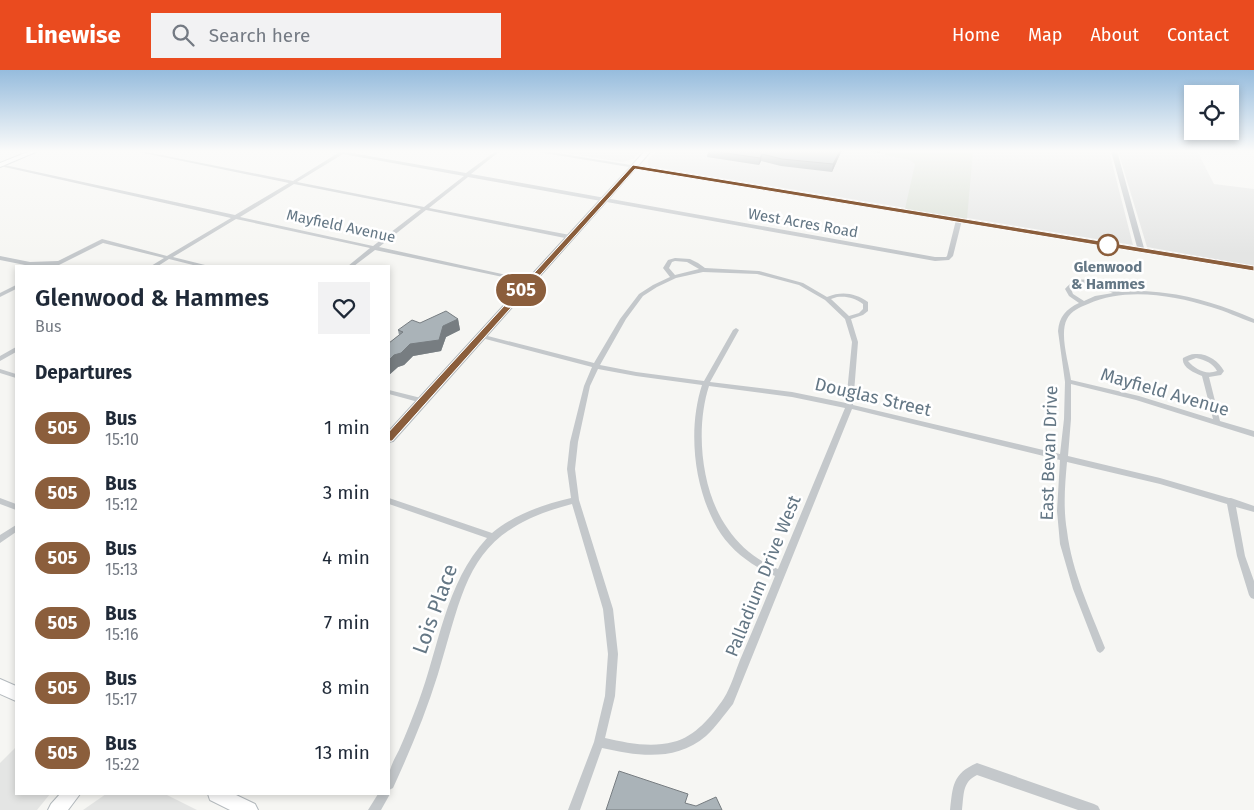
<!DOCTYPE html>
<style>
body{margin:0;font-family:"Fira Sans",sans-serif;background:#f2f2f3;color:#1f2937;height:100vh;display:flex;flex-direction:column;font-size:19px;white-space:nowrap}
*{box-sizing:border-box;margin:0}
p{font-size:16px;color:#747a83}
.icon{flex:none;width:28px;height:28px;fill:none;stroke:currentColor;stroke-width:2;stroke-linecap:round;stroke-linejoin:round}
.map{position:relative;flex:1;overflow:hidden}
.panel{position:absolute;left:15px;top:195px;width:375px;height:530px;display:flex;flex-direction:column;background:#fff;border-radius:0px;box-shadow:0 2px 8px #0003}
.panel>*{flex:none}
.badge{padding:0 10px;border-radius:16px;font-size:18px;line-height:32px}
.controls{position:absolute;left:1184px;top:15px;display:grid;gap:10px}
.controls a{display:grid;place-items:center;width:55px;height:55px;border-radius:0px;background:#fff;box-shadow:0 2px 8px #0003;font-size:25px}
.map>.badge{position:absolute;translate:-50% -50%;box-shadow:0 0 0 2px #fff}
h2{padding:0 20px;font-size:19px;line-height:45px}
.round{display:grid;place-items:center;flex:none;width:52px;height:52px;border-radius:0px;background:#f2f2f3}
.summary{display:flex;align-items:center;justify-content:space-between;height:85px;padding:0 20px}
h1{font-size:24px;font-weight:600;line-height:38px}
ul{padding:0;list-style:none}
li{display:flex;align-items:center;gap:15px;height:65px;padding:0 20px}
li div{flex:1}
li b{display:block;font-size:19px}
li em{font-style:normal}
li .badge{min-width:55px;font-weight:700;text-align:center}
header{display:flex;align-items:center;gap:30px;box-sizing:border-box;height:70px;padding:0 25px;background:#ea4b1f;color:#fff}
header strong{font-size:24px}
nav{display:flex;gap:28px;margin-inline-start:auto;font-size:18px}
.search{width:350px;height:45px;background:#f2f2f3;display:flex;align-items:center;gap:12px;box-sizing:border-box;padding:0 18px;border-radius:0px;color:#747a83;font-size:19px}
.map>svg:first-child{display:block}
</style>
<header>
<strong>Linewise</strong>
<div class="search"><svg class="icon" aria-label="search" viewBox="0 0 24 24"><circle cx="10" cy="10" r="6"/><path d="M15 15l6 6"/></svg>Search here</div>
<nav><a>Home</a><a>Map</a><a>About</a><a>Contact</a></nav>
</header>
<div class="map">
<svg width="1254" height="740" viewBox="0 0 1254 740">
<rect width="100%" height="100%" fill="#f6f6f3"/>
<!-- built -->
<path fill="#e4e5e4" d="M 568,81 L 641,81 L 633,89 L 622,92 L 565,83 Z
M 656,81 L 1109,81 L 1133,175 L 648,96 L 648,90 Z
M 1118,81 L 1197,81 L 1214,114 L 1254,119 L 1254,196 L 1147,177 Z
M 16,677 L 16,724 L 50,724 L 37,740 L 0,740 L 0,693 Z
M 106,724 L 165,724 L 197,740 L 83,740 Z"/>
<!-- green -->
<path fill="#d8ded4" d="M 887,81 L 973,81 L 967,149 L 905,139 L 915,94 L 910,90 L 885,85 Z"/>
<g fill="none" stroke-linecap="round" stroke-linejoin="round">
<!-- secondary casing -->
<g stroke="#b4babe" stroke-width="2">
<path id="secondary" d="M 30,81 L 38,81 L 0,97 L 0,93 Z
M 645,81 L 651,81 L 393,371 L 389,372 L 389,361 Z
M 0,609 L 16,616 L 16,631 L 0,624 Z
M 60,724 L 80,724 L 68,740 L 48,740 L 51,734 Z
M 208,724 L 234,724 L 255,734 L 258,740 L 230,740 L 210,730 Z"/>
</g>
<!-- minor -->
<path fill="#c4c8cb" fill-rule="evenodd" d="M 134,81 L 141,81 L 293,111 L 338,83 L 332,82 L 332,81 L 347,81 L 346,82 L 466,103 L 496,81 L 500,81 L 471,104 L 935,187 L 946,187 L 947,186 L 956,150 L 959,148 L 962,150 L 953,186 L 949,190 L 935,191 L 468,107 L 429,138 L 570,165 L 573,167 L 570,169 L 426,140 L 379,177 L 529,210 L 532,212 L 531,213 L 375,180 L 354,196 L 348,196 L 370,178 L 236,149 L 173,187 L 205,195 L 206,196 L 197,196 L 169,189 L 158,196 L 151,196 L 164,188 L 103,173 L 57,196 L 50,196 L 51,195 L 30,196 L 0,190 L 0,186 L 30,192 L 58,191 L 102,169 L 167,186 L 231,148 L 0,96 L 0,94 L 235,145 L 289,113 ZM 343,84 L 464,106 L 424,137 L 297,112 ZM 294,114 L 421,139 L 373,176 L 240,147 Z
M 675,188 L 690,189 L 698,193 L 705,198 L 759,201 L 803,213 L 827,227 C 842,221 855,223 868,232 L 868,241 L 863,245 L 851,249 L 858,272 L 853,335 L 1060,384 L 1064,349 L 1065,312 L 1058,261 C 1059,247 1066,239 1079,233 L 1069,226 L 1065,219 C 1077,205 1092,209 1108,216 C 1112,218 1117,221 1122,222 C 1128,222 1135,221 1141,221 C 1149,221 1157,222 1165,223 C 1195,226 1226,237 1254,249 L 1254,253 C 1239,248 1226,241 1211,237 C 1172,225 1126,217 1088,234 C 1080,237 1071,241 1067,249 C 1059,264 1069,293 1071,310 L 1139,326 L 1213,349 L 1202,306 C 1194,303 1181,297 1183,288 C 1187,286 1191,284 1195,284 C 1207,283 1219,291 1224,301 L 1221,305 L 1209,307 L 1220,351 L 1254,361 L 1254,367 L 1136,330 L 1071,314 L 1071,349 L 1068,386 L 1160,408 L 1229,428 L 1231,428 L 1254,436 L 1254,442 L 1236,437 L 1245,486 L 1254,511 L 1254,529 L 1251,528 L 1249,525 L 1237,486 L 1227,434 L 1160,414 L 1067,392 C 1065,414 1063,438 1067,461 C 1072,502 1090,540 1105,578 L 1103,581 L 1100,583 L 1097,581 L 1073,519 L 1060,474 L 1057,441 L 1060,390 L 852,339 L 733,634 C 724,645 716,657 706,666 C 675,692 638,686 602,678 L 580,740 L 568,740 L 594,672 L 605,626 L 608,584 L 603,539 L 572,434 C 467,461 466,513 438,604 C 426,643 410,681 393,718 L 389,720 C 389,714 388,706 390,700 C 392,693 396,686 399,680 C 406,664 412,649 418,633 C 439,578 445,513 487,468 L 389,434 L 389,428 L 492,463 C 515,444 542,435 571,428 L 567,399 L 570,372 L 584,316 L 592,297 L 478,267 L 477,266 L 480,264 L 594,293 L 620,249 L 639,224 L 653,215 L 670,207 L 663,198 L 668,190 ZM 675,191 L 687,192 L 699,199 L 675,205 L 669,198 L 672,192 ZM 703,202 L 757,204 L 799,215 L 825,230 L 845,249 L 852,272 L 846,333 L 792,322 L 710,312 L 739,260 L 736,258 L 733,260 L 704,311 L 636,302 L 600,295 L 626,249 L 643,226 L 657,217 L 676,208 ZM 1080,213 L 1092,214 L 1113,223 L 1095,226 L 1084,231 L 1073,224 L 1071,219 L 1075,215 ZM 837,227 C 847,226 855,228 863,234 L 863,239 L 859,243 L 849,246 L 831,229 ZM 1196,288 C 1205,290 1213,293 1217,301 C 1206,305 1196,300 1188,291 ZM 598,299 L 636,306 L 702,315 C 687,361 694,423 721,464 C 734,483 754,497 775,506 C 764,534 752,562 740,590 C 735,602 731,617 724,628 C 712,646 695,667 673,672 C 651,678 627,673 605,668 L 615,626 L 618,584 L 613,539 L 579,430 L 575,399 L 578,372 L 590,316 ZM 709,316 L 792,327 L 845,338 L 778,499 C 758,491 740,477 728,459 C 701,422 695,359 709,316 Z
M 16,215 L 16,219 L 0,227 L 0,223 Z
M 16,277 L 16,282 L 0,291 L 0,286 Z
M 0,299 L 16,304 L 16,308 L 0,303 Z
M 389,320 L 425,329 L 426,331 L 422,333 L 389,324 Z
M 0,428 L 16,434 L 16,440 L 0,434 Z
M 16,455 L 16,462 L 0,473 L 0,465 Z
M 977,693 L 1094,734 L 1098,736 L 1100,740 L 1078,740 L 977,705 C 962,712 964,725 962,740 L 950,740 C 953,716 952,704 977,693 Z
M 389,722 L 390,724 L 381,740 L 368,740 L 378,724 L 389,724 Z"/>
<!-- tertiary -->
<path fill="#c4c8cb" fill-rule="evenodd" d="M 532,81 L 544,81 L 1137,177 L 1111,81 L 1117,81 L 1144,178 L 1254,196 L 1254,200 Z"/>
<!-- secondary -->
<use href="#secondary" fill="#fff" fill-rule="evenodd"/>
</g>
<!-- wall -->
<path fill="#929a9e" d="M 708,81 L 846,81 L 841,82 L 832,102 L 781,96 L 761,91 L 759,95 L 707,87 Z
M 866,81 L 881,81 L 880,83 Z
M 458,249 L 460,260 L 446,267 L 441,281 L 413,286 L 404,295 L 398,297 L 389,305 L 389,273 L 399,265 L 398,260 L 420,253 Z"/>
<!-- shaded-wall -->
<path fill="#777d81" d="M 840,81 L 846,81 L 841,82 L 832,102 L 833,94 Z
M 762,84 L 761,91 L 759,95 L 760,88 Z
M 458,249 L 460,260 L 446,267 L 441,281 L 413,286 L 404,295 L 398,297 L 389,305 L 389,290 L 394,285 L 410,274 L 443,256 Z"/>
<!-- building -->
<path fill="#aab3b8" stroke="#777d81" d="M 712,81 L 840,81 L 833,94 L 782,89 L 762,84 L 760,88 Z
M 446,241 L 458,249 L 443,256 L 439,270 L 410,274 L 401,283 L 394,285 L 389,290 L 389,273 L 403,262 L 398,260 L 412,250 L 420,253 Z
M 619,701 L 688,724 L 685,733 L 696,736 L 716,727 L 722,740 L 606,740 Z"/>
<!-- sky -->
<linearGradient id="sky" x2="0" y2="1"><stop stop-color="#96bcdd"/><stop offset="0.44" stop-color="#fbfbfa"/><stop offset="1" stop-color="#fbfbfa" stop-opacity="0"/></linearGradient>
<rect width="1254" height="184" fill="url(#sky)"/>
<!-- line -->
<path fill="#8b5e3c" stroke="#fff" d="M 633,95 L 1254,196 L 1254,201 L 635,99 L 392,371 L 385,371 L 385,366 Z"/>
<!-- markers -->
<circle fill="#fff" stroke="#8b5e3c" stroke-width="2.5" cx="1108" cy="175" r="10"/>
<g text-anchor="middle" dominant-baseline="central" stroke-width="5" stroke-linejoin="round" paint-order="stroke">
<!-- far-street labels -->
<g font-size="15" fill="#647785" stroke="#fff">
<text transform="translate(803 153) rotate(10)">West Acres Road</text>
<text transform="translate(341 156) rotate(12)">Mayfield Avenue</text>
</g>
<!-- far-stop labels -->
<g font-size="15" font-weight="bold" fill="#647785" stroke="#fff">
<text x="1108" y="197">Glenwood<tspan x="1108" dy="17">&amp; Hammes</tspan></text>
</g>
<!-- street labels -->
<g font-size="18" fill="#647785" stroke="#fff">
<text transform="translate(1165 322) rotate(16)">Mayfield Avenue</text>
<text transform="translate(873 327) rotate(13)">Douglas Street</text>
<text transform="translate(1049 383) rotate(-88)">East Bevan Drive</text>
<text transform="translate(763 506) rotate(-68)">Palladium Drive West</text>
</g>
<!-- near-street labels -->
<g font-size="21" fill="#647785" stroke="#fff">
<text transform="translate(435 539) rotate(-70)">Lois Place</text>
</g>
</g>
</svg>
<div class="controls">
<a><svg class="icon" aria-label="locate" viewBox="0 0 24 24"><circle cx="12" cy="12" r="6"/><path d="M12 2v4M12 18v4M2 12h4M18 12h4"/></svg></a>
</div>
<b class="badge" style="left:521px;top:220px;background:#8b5e3c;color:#fff">505</b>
<section class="panel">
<div class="summary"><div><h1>Glenwood &amp; Hammes</h1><p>Bus</p></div><a class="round"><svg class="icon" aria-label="heart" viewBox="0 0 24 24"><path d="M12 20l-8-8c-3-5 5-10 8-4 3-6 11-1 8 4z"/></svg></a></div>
<h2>Departures</h2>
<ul>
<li><span class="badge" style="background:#8b5e3c;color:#fff">505</span><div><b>Bus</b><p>15:10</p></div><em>1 min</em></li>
<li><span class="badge" style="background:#8b5e3c;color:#fff">505</span><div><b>Bus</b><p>15:12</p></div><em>3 min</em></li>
<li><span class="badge" style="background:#8b5e3c;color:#fff">505</span><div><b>Bus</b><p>15:13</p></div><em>4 min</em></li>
<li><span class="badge" style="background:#8b5e3c;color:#fff">505</span><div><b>Bus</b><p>15:16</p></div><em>7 min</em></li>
<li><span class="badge" style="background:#8b5e3c;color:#fff">505</span><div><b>Bus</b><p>15:17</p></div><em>8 min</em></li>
<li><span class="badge" style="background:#8b5e3c;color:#fff">505</span><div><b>Bus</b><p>15:22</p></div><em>13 min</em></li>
</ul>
</section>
</div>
